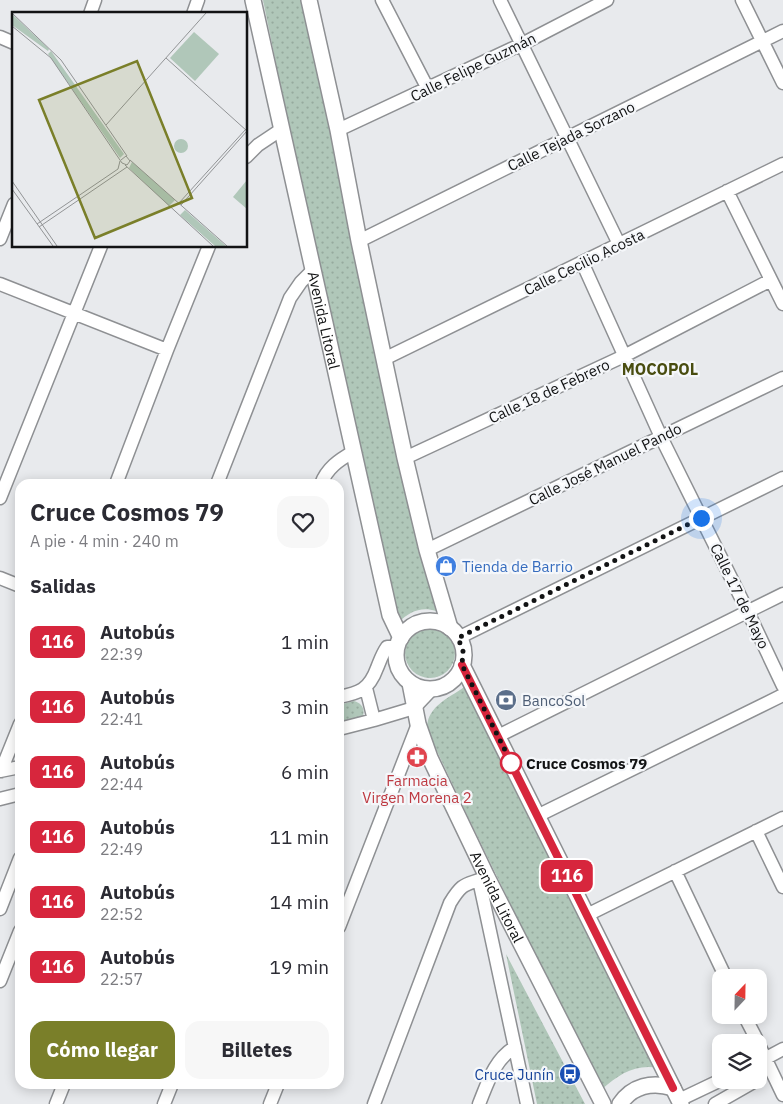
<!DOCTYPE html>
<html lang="es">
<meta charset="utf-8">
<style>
body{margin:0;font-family:"IBM Plex Sans",sans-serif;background:#f7f7f7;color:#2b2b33;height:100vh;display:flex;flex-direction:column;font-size:19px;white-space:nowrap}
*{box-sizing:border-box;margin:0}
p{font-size:16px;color:#7c7c81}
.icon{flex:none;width:28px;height:28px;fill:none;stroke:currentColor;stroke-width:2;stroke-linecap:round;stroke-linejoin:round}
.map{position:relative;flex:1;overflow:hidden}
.drawer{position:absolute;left:15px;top:479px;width:329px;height:610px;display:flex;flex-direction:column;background:#fff;border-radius:15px;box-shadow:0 2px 12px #0003}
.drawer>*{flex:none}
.badge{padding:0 10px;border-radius:8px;font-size:18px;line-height:32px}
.needle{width:32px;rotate:22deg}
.buttons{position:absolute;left:712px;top:969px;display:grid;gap:10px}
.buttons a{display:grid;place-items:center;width:55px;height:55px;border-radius:10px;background:#fff;box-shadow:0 2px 12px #0003;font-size:25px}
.you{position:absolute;width:25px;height:25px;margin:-12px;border:4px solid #fff;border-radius:50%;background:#1a73e8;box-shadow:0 0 0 8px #1a73e833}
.map>.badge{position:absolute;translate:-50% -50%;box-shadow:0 0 0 2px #fff}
h2{padding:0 15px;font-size:19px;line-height:45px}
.round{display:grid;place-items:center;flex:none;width:52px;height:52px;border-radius:15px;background:#f7f7f7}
.summary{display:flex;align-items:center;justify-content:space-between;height:85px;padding:0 15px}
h1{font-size:24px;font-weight:800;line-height:38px}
.action{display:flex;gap:10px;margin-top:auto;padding:10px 15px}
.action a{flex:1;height:58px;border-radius:15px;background:#7a7f29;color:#fff;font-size:20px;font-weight:800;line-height:58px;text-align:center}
.action a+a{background:#f7f7f7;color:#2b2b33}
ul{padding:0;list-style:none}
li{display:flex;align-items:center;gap:15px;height:65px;padding:0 15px}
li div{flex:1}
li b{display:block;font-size:19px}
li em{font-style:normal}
li .badge{min-width:55px;font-weight:700;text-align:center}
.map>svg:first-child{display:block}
</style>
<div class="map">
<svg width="783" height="1104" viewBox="0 0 783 1104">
<defs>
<pattern id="grass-dots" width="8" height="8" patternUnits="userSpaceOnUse" patternTransform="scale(1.25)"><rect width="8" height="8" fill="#b0c7b9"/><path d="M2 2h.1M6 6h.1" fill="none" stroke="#96aa9e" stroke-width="1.8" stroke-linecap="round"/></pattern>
</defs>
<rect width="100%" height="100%" fill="#e8eaed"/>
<!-- grass -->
<path fill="url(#grass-dots)" d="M 263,0 L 303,0 L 364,294 L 436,611 C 421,606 409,612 399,622 L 292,142 Z
M405 653a25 25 0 1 1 50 0a25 25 0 1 1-50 0Z
M 468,684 L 659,1068 C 634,1064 620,1074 601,1090 L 469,819 L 427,730 C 426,705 451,698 468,684 Z
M 354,701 C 362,703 365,709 363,716 L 339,723 L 339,705 Z
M 506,954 L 585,1104 L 537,1104 Z"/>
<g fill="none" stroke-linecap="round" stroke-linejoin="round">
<!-- minor casing -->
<g stroke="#8e9093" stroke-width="15">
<path id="minor" d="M 382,0 L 428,89
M 500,0 L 619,244
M 742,0 L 783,83
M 90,14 L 95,0
M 193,14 L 198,0
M 0,37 L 14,43
M 338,130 L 522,44 L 607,0
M 246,157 L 258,145 L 282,129
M 727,191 L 783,304
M 0,239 L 14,204
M 359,241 L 783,31
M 582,262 L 661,437 L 748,612 L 783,686
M 0,284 L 167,350
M 384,359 L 783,164
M 405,458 L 624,356 L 771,280
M 116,484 L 167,350 L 209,246
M 217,484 L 290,298 L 301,282 L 312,271
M 321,484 C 327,468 339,460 353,452
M 0,498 L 101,246
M 427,550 L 783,378
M 0,578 L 20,586
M 458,638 L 783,478
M 366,688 L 374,720
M 339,697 C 359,693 369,690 377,668 C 380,661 382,654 387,647 L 397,647
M 339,729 L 374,720 L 414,708 L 432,689
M 498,736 L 783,594
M 0,771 L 20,767
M 1,771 L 20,724
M 0,799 L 20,794
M 537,816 L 783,695
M 756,831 L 783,887
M 675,871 L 726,978
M 479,880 L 527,1104
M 0,909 L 20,858
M 587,915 L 783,818
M 339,927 L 418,724
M 0,981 L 20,931
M 744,1015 L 758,1042
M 759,1045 L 783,1095
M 759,1062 L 783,1049
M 679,1100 L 721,1080
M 56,1104 L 64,1084
M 164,1104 L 172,1084
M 270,1104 L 278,1084
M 374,1104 L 450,903 C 464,880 466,886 487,877
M 479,1104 C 488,1082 494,1060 515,1047
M 715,1104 L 757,1080"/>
</g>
<!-- major casing -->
<g stroke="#8e9093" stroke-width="18">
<g id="major">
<path id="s1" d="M 253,0 L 390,615 L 401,638"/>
<path d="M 309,0 L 338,130 L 359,241 L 405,458 L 427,550 L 450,628"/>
<circle cx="430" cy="655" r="34"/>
<path d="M 462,665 L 681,1104"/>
<path id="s2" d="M 410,683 L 418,724 L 430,758 L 487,877 L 603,1104"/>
<path d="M 620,1104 C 632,1086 652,1081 673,1088"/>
</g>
</g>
<!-- minor -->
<use href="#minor" stroke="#fff" stroke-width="12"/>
<!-- major -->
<use href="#major" stroke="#fff" stroke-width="15"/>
</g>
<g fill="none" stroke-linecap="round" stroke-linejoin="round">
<!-- line casing -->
<g stroke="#fff" stroke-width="11">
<path id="line" d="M 462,665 L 673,1088"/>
</g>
<!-- line -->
<use href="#line" stroke="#d7263d" stroke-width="8"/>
<!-- walk -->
<path stroke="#121314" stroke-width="5" stroke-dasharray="0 9" d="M 511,763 L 514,768 L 462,665 L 463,651 L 458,638 L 701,518"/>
</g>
<!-- icons -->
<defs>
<g id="shop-disc" transform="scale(1.125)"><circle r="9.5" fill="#3f7fe0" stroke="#f5f7fa"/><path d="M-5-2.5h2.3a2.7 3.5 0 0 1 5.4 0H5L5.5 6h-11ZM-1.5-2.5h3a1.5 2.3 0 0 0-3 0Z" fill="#fff"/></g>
<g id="bank-disc" transform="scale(1.125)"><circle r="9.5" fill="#5c6f8a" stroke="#f5f7fa"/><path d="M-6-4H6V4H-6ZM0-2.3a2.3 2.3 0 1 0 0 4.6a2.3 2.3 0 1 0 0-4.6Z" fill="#fff"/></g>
<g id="pharmacy-disc" transform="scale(1.125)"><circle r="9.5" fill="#e0444e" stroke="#f5f7fa"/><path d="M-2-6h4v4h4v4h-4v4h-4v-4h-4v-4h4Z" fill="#fff"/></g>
<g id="bus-disc" transform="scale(1.125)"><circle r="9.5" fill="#1a4fb4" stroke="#f5f7fa"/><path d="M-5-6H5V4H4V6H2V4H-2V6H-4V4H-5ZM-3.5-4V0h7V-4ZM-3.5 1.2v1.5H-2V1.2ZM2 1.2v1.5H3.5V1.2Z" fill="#fff"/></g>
</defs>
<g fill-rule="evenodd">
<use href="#shop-disc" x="446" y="566"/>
<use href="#bank-disc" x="506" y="700"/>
<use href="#pharmacy-disc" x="417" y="757"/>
<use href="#bus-disc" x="570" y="1074"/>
</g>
<!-- markers -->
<circle fill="#fff" stroke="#d7263d" stroke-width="2.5" cx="511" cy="763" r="10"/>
<g text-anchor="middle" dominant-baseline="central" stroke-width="4.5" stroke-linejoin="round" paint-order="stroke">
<!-- street labels -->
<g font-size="15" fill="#121314" stroke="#f5f7fa">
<text transform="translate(473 67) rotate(-26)">Calle Felipe Guzmán</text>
<text transform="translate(571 136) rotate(-26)">Calle Tejada Sorzano</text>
<text transform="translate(584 262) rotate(-26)">Calle Cecilio Acosta</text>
<text stroke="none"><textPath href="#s1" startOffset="328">Avenida Litoral</textPath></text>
<text transform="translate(549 391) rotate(-25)">Calle 18 de Febrero</text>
<text transform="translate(605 464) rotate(-26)">Calle José Manuel Pando</text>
<text transform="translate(740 596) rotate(64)">Calle 17 de Mayo</text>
<text stroke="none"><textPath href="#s2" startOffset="232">Avenida Litoral</textPath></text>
</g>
<!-- shop labels -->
<g font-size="15" fill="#366cbe" stroke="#f5f7fa" text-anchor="start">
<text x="462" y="566">Tienda de Barrio</text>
</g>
<!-- service labels -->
<g font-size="15" fill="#4e5e75" stroke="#f5f7fa" text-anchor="start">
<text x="522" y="700">BancoSol</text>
</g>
<!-- stop labels -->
<g font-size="15" font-weight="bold" fill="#121314" stroke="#f5f7fa" text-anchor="start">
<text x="526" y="763">Cruce Cosmos 79</text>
</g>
<!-- health labels -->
<g font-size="15" fill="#be3a42" stroke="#f5f7fa">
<text x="417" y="780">Farmacia<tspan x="417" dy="17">Virgen Morena 2</tspan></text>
</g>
<!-- transit labels -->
<g font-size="15" fill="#164399" stroke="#f5f7fa" text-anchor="end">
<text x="554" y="1074">Cruce Junín</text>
</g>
<!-- neighbourhood labels -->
<g font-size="16" font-weight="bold" fill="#494d10" stroke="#f5f7fa">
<text x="660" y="369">MOCOPOL</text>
</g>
</g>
<!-- overview -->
<g transform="translate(12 12)">
<rect width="235" height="235" fill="#e8eaed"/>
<path d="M 0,2 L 37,37 L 36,39 L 0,13 ZM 39,39 L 112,142 L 108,146 L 36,42 ZM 120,150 L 163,188 L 157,194 L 117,156 ZM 173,198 L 214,234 L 203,234 L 168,203 Z" fill="#b0c7b9"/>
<path d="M162 134a7 7 0 1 1 14 0a7 7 0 1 1-14 0ZM 235,168 L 235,197 L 221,185 Z" fill="#b0c7b9"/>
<path d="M 182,20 L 207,42 L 183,69 L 158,46 Z" fill="#b0c7b9"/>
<path fill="none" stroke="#929496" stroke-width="1" d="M 0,1 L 49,48 L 115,144M 0,14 L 39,46 L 110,151 L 115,153 L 118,149 L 114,144 L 109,148M 154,46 L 235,119M 94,113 L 194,1M 118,148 L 215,234M 113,153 L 201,234M 0,169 L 45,234M 0,177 L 41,234M 167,191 L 234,117M 169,193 L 235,119M 25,212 L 106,157 L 108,149M 27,215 L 115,155"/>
<path fill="#7a7f29" fill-opacity="0.15" stroke="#7a7f29" stroke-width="2.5" d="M 125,49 L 180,186 L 83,226 L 27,88 Z"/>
<rect width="235" height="235" fill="none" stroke="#121314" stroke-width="2.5"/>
</g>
</svg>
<div class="buttons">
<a><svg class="needle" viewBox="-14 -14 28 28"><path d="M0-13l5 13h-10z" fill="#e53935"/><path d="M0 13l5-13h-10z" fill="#7c7c81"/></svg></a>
<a><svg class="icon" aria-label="layers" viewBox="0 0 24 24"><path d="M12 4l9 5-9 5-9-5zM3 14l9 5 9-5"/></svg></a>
</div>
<div class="you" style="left:701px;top:518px"></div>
<b class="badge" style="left:567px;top:876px;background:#d7263d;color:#fff">116</b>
<section class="drawer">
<div class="summary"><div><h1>Cruce Cosmos 79</h1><p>A pie · 4 min · 240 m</p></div><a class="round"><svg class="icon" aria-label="heart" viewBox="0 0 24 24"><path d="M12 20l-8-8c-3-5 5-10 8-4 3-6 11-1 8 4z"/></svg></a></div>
<h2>Salidas</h2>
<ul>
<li><span class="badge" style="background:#d7263d;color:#fff">116</span><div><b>Autobús</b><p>22:39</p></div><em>1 min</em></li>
<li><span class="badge" style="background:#d7263d;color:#fff">116</span><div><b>Autobús</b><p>22:41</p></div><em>3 min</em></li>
<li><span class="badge" style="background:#d7263d;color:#fff">116</span><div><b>Autobús</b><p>22:44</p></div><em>6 min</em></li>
<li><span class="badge" style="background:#d7263d;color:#fff">116</span><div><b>Autobús</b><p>22:49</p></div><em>11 min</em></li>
<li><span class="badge" style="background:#d7263d;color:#fff">116</span><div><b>Autobús</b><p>22:52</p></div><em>14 min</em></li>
<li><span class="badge" style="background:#d7263d;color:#fff">116</span><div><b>Autobús</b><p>22:57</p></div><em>19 min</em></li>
</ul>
<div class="action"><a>Cómo llegar</a><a>Billetes</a></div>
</section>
</div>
